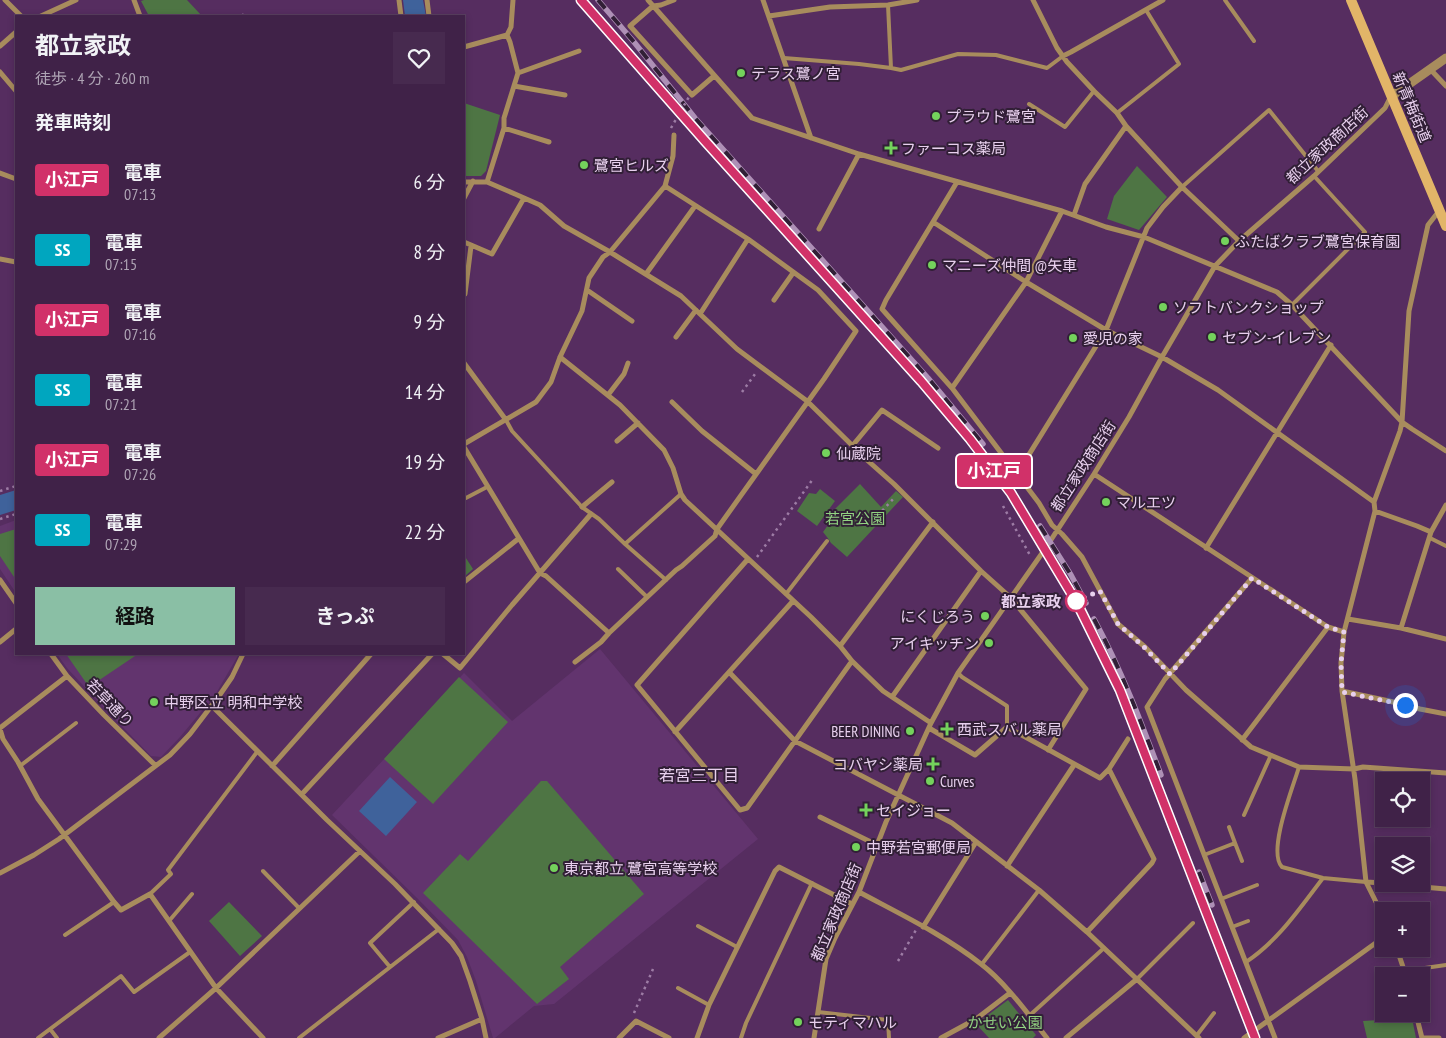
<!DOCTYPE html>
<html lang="ja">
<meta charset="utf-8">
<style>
body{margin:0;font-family:"PT Sans Narrow","Noto Sans JP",sans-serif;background:#472a4f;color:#f1f3f6;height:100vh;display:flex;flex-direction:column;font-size:19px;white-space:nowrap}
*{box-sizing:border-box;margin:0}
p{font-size:16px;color:#aea4b4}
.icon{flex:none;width:28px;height:28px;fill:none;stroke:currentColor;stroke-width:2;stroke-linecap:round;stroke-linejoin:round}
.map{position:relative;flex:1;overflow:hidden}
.sheet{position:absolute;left:15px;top:15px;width:450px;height:640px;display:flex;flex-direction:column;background:#402248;border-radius:0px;box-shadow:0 2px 8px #0003,0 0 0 1px #593f60}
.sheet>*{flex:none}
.badge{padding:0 10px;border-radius:4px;font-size:18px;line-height:32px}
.fabs{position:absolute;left:1375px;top:772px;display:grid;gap:10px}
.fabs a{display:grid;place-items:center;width:55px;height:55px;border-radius:0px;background:#402248;box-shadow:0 2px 8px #0003,0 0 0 1px #593f60;font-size:25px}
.you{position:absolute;width:25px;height:25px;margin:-12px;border:4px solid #fff;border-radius:50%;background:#1a73e8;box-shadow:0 0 0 8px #1a73e833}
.map>.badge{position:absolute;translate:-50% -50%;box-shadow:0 0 0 2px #fff}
h2{padding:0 20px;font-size:19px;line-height:45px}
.round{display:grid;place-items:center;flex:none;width:52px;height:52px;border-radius:0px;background:#472a4f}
.head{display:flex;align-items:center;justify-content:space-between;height:85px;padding:0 20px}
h1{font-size:24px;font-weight:700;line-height:38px}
.cta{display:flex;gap:10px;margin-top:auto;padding:10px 20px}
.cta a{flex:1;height:58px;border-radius:0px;background:#8abfa5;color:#111;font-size:20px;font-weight:700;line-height:58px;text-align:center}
.cta a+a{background:#472a4f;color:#f1f3f6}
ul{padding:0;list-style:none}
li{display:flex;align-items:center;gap:15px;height:70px;padding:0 20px}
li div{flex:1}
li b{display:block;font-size:19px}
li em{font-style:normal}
li .badge{min-width:55px;font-weight:700;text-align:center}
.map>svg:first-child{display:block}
</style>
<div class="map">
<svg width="1446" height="1038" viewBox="0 0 1446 1038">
<rect width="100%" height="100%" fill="#562d60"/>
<!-- built -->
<path fill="#62346e" d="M 16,520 L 16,593 L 0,569 L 0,526 Z
M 600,649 L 758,839 L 554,1004 L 534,1006 L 495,1038 L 493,1038 L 476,981 L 467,957 L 458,940 L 417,898 L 332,815 L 464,673 L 512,721 Z
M 57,654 L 239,654 L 215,695 L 180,737 L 161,757 L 151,756 L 105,709 L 67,668 Z"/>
<!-- green -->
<path fill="#4e7544" d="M 144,0 L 187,0 L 202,16 L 149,16 L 141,1 Z
M 464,103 L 500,115 L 486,171 L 481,176 L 464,176 Z
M 1137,166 L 1167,197 L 1139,230 L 1107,219 L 1114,196 Z
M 860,484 L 881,507 L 896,491 L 903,497 L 847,557 L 831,543 L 827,537 L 823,532 L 834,517 L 831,513 Z
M 820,489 L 835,501 L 817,526 L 797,511 L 809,493 L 816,494 Z
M 16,529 L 16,580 L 0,556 L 0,534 Z
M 464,555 L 473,569 L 464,577 Z
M 66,654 L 138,654 L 89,687 Z
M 459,677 L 508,722 L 433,804 L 384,759 Z
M 541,781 L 547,781 L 644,894 L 560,967 L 569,979 L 537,1004 L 423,893 L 460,854 L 468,861 Z
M 229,902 L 262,936 L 240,956 L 209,921 Z
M 1008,1000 L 1036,1035 L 1033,1038 L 989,1038 L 976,1024 Z
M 1412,1018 L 1416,1038 L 1367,1038 L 1363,1021 Z"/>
<!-- water -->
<path fill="#3f629b" d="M 403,0 L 423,0 L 426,16 L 405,16 Z
M 16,490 L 16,510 L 0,515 L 0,495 Z
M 390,777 L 417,802 L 386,836 L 359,811 Z"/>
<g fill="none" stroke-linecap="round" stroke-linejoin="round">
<!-- path -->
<path stroke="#9d7ca5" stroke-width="2.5" stroke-dasharray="2.5 4" stroke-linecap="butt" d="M 242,16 L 245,13
M 742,392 L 755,374
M 0,491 L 16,486
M 1003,506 L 1031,557
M 0,519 L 16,514
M 869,525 L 895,497
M 757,557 L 813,479
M 898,961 L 916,930
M 634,1013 L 653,969"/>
<!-- service -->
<path stroke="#a88c5d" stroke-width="4" d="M 1225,0 L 1254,41
M 784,58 L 859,64 L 891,68 L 888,5
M 891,68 L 901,70 L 958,54 L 996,55 L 1047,68 L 1063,56
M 1029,104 L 1065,127 L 1094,91
M 1117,113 L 1179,64 L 1146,10
M 1182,187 L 1269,110 L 1318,171
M 1292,305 L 1365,232 L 1314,176
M 506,420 L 512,431 L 582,507 L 599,519 L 625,544 L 681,494
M 464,499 L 487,487
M 1430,538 L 1446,546
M 625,544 L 666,580
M 618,569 L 647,597
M 786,594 L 827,541
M 958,673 L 962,677 L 1007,706 L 1007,727
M 20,766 L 76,723
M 1299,767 C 1293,787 1267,852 1282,867 L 1323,878 L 1366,882
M 1244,815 L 1271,755
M 1235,843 L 1242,861
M 1204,855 L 1235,843 L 1229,827
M 263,871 L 299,908
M 150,894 L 171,874 L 168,870 L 257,752
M 1221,899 L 1257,885
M 169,921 L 192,894
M 698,926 L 737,947
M 1232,927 L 1248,921
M 65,935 L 114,902
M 1246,962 C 1278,941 1300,908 1323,878
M 982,964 L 1039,890
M 390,967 L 370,943 L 414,902
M 1404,971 L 1446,965
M 1137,979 L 1193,923
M 678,988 L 709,1005
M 818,1012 L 888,1020 L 889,1038
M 1029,1016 L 1104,948
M 50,1029 L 57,1038
M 1197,1035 L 1214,1013
M 38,1038 L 121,976 L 134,992 L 190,952
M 299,1038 L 439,929
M 741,1038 L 746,1023 L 812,883"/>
<!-- minor -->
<path stroke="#a88c5d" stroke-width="5" d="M 5,0 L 21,16
M 134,0 L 140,16
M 399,0 L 401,16
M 427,0 L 429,16
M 648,0 L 752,118 L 859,154 L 1062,211 L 1106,227 L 1144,237 L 1277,292 L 1292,305 L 1402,422 L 1412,429 L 1446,451
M 674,0 L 661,5 L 653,6 L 630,26 L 692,95 L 714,76
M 763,0 L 811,138
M 1033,0 L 1057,48 L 1067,62 L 1094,91 L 1117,113 L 1126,126 L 1182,187 L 1239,241
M 41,16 L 76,0
M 769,16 L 830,7 L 888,5 L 917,0
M 0,46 L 16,32
M 464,47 L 507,35
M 1063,56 L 1071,52 L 1163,0
M 1430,69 L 1446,86
M 0,72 L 16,91
M 518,73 L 579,51
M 514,86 L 565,95
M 504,128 L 549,142
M 0,173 L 16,179
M 464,182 L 487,182 L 515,194 L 540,205 L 564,226 L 610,252 L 681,296 L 737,349 L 807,401 L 867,460 L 894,484 L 981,571 L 1010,597 L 1086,689 L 1048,750
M 487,182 L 504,128 L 504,118 L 518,73 L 510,42 L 507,35 L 511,27 L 513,0
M 957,182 L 886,300 L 882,309 L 952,388 L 1039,503 L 1052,525 L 1062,534 L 1082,557 L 1118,624 L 1145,647 L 1186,690 L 1251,747 L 1299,767 L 1354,769 L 1363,767 L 1446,773
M 464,198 L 473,181
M 1074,215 L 1085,184 L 1126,126
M 933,222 L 1026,282 L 1106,330 L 1162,357 L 1218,390 L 1374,502
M 819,229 L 859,154
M 464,242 L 492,254 L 524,198
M 0,259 L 16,262
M 646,274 L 695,206
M 587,290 L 632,321
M 465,294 L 471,246
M 774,300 L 793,273
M 700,314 L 748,239
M 676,337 L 696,310
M 560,357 L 620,405 L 664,450 L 673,468 L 681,494 L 685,500 L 811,617 L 840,646 L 852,661 L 883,691 L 931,723
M 464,363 L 506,420
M 952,388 L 1026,282 L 1062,211
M 608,395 L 624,374 L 628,363
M 672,402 L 702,431 L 756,474
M 617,441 L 638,423
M 464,444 L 536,402 L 551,382 L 560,357 L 582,311 L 589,278 L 603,257 L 610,252 L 665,186 L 673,156 L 674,135
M 853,445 L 882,410 L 938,448
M 464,447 L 540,573 L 546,576 L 609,633 L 676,570 L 682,566 L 715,536 L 717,529 L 824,379 L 856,331 L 818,290 L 748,239 L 665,186
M 1017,474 L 1106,330 L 1147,228 L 1163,207 L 1182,187
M 1094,474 L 1328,627 L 1344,632
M 582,507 L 612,482
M 1375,511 L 1417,526 L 1431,532
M 1206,548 L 1331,345
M 748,559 L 637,685 L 740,810 L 747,808 L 852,661
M 1252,578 L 1165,679 L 1147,707 L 1275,1038
M 0,580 L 16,603
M 464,582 L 518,539
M 1348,619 L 1401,628 L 1446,639
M 1401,628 L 1431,532 L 1446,505
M 0,642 L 16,629
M 840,646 L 933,522
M 51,654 L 67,676 L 104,715 L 155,765
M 443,654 L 460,668 L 512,605 L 591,514
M 575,662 L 601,642 L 609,633
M 729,672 L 795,741 L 952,823 L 1039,890 L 1087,932 L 1199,1038
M 1342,691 L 1389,701 L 1420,709 L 1446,714
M 892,697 L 981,571
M 212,706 L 327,820 L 395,884 L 452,943 L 461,956 L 470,981 L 482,1019 L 486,1038
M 0,728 L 67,676
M 929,728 L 975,755 L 1007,727 L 1100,778 L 1109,769 L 1128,739
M 0,729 L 3,739 L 18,762 L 38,799 L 114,902 L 121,910 L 150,894 L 216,988 L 263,1038
M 675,732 L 793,601
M 1242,740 L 1328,627
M 272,766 L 371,654
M 302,794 L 432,654
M 820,817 L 877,845
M 1007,866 L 1074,765
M 0,873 L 34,855 L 59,839 L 170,755 L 190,734 L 219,696 L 232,677 L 243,654
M 1366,882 L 1384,883
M 1388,884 L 1446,889
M 859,892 C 900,914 944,935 981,964 C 1005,982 1028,1014 1047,1038
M 1384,918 L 1366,882 L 1355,779 L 1342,691 L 1341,663 L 1344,632 L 1375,511 L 1374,502 L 1400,431 L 1402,422 L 1409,311 L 1428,225 L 1439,211
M 923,927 L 976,842
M 1087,932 L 1152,863 L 1154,859 L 1109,769
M 1397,949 L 1406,976
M 1416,1014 L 1422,1038
M 159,1038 L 216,988 L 360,851
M 438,1038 L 482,1019
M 619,1038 L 636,1021 L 669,1038
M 697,1038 L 709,1005 L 775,871 L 779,867 L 852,904
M 814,1038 L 826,959 L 835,938 L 859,892 L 886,822 L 931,723 L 958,673 L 1045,549 L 1094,474 L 1129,417 L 1162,357 L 1215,266 L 1239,241 L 1314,176 L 1385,108 L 1391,96
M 941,1038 L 976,1019 L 1010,993
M 1066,1038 L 1137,979
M 1244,1038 L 1384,937
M 1422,1038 L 1439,1038"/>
<!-- tertiary -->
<path stroke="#a88c5d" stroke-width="9" d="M 1392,96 L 1446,58"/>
<!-- secondary -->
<path stroke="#e2b568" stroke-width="10" d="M 1351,0 L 1446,226"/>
<!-- rail casing -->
<g stroke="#ae90b6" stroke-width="5.5">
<path id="rail" d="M 581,0 L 705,141 L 921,381 L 970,439 L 1011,493 L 1077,603 L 1120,690 L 1255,1038
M 598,0 L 634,42 L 695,118 L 928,378 L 983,444
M 1040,526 L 1071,575 L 1086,603
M 1094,619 C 1121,669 1141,722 1161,775
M 1199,872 L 1212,905"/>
</g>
<!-- rail -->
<use href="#rail" stroke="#311f36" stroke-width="4" stroke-dasharray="11" stroke-linecap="butt"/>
<!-- path-bridge -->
<path stroke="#9d7ca5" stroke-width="2.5" stroke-dasharray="2.5 4" stroke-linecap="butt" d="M 671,128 L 690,95"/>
</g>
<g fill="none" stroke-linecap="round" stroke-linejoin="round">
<!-- line casing -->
<g stroke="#fff" stroke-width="11">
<path id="line" d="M 581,0 L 705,141 L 921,381 L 970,439 L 1011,493 L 1077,603 L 1120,690 L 1255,1038"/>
</g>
<!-- line -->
<use href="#line" stroke="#d13169" stroke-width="8"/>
<!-- walk -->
<path stroke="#e8d0ee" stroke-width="5" stroke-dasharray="0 9" d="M 1076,601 L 1100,591 L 1118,624 L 1144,647 L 1170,674 L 1252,578 L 1328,627 L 1344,632 L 1341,663 L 1342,692 L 1405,705"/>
</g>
<!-- markers -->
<g fill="#74d25c" stroke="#311f36" stroke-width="2">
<circle cx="741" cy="73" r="5"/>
<circle cx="936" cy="116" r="5"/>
<path d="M888.5 140.5h5v5h5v5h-5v5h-5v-5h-5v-5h5z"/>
<circle cx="584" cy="165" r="5"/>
<circle cx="1225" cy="241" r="5"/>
<circle cx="932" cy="265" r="5"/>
<circle cx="1163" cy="307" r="5"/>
<circle cx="1212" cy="337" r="5"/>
<circle cx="1073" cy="338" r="5"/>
<circle cx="826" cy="453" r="5"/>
<circle cx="1106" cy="502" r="5"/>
<circle cx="985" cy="616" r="5"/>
<circle cx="989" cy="643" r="5"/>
<circle cx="154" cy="702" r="5"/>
<path d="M944.5 721.5h5v5h5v5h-5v5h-5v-5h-5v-5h5z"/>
<circle cx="910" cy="731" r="5"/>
<path d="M930.5 756.5h5v5h5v5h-5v5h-5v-5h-5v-5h5z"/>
<circle cx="930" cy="781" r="5"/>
<path d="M863.5 802.5h5v5h5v5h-5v5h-5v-5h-5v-5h5z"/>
<circle cx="856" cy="847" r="5"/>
<circle cx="554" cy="868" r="5"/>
<circle cx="798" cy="1022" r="5"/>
</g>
<circle fill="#fff" stroke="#d13169" stroke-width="2.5" cx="1076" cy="601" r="10"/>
<g text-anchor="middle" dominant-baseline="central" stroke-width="4" stroke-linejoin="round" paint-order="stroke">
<!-- poi labels -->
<g font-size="15" fill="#e8d0ee" stroke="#311f36" text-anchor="start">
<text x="751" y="73">テラス鷺ノ宮</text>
<text x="946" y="116">プラウド鷺宮</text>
<text x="901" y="148">ファーコス薬局</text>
<text x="594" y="165">鷺宮ヒルズ</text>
<text x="1235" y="241">ふたばクラブ鷺宮保育園</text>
<text x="942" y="265">マニーズ仲間 @矢車</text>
<text x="1173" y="307">ソフトバンクショップ</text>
<text x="1222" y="337">セブン-イレブン</text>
<text x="1083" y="338">愛児の家</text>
<text x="836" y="453">仙蔵院</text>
<text x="1116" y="502">マルエツ</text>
<text x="975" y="616" text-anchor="end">にくじろう</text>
<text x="979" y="643" text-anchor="end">アイキッチン</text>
<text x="164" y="702">中野区立 明和中学校</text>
<text x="957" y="729">西武スバル薬局</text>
<text x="900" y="731" text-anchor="end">BEER DINING</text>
<text x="923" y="764" text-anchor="end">コバヤシ薬局</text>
<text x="940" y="781">Curves</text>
<text x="876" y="810">セイジョー</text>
<text x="866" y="847">中野若宮郵便局</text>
<text x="564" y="868">東京都立 鷺宮高等学校</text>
<text x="808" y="1022">モティマハル</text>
</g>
<!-- street labels -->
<g font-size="15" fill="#e8d0ee" stroke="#311f36">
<text transform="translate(1412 107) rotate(67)">新青梅街道</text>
<text transform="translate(1327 145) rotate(-43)">都立家政商店街</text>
<text transform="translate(1083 466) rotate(-57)">都立家政商店街</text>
<text transform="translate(110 703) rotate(46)">若草通り</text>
<text transform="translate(836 912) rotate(-67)">都立家政商店街</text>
</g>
<!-- park labels -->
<g font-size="15" fill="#92d382" stroke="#311f36">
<text x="855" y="518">若宮公園</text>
<text x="1005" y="1022">かせい公園</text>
</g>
<!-- stop labels -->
<g font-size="15" font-weight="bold" fill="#e8d0ee" stroke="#311f36" text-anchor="end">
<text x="1061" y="601">都立家政</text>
</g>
<!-- neighbourhood labels -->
<g font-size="16" fill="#e8d0ee" stroke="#311f36">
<text x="699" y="775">若宮三丁目</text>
</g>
</g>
</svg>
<div class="fabs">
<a><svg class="icon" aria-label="locate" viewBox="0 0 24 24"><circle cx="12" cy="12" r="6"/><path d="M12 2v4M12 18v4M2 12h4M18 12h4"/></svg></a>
<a><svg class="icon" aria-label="layers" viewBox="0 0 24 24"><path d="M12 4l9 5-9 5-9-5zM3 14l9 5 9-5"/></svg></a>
<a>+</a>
<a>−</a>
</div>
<div class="you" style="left:1405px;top:705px"></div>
<b class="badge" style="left:994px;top:471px;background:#d13169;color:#fff">小江戸</b>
<section class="sheet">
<div class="head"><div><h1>都立家政</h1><p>徒歩 · 4 分 · 260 m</p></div><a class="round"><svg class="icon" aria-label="heart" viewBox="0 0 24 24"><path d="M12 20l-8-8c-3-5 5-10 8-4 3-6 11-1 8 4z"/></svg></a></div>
<h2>発車時刻</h2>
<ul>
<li><span class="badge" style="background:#d13169;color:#fff">小江戸</span><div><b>電車</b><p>07:13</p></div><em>6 分</em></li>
<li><span class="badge" style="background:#00a6bf;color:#fff">SS</span><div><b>電車</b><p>07:15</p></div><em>8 分</em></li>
<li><span class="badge" style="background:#d13169;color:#fff">小江戸</span><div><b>電車</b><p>07:16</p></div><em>9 分</em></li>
<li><span class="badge" style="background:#00a6bf;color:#fff">SS</span><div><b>電車</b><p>07:21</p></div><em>14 分</em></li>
<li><span class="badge" style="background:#d13169;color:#fff">小江戸</span><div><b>電車</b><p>07:26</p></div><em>19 分</em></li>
<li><span class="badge" style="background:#00a6bf;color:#fff">SS</span><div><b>電車</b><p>07:29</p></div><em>22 分</em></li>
</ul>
<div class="cta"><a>経路</a><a>きっぷ</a></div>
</section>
</div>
